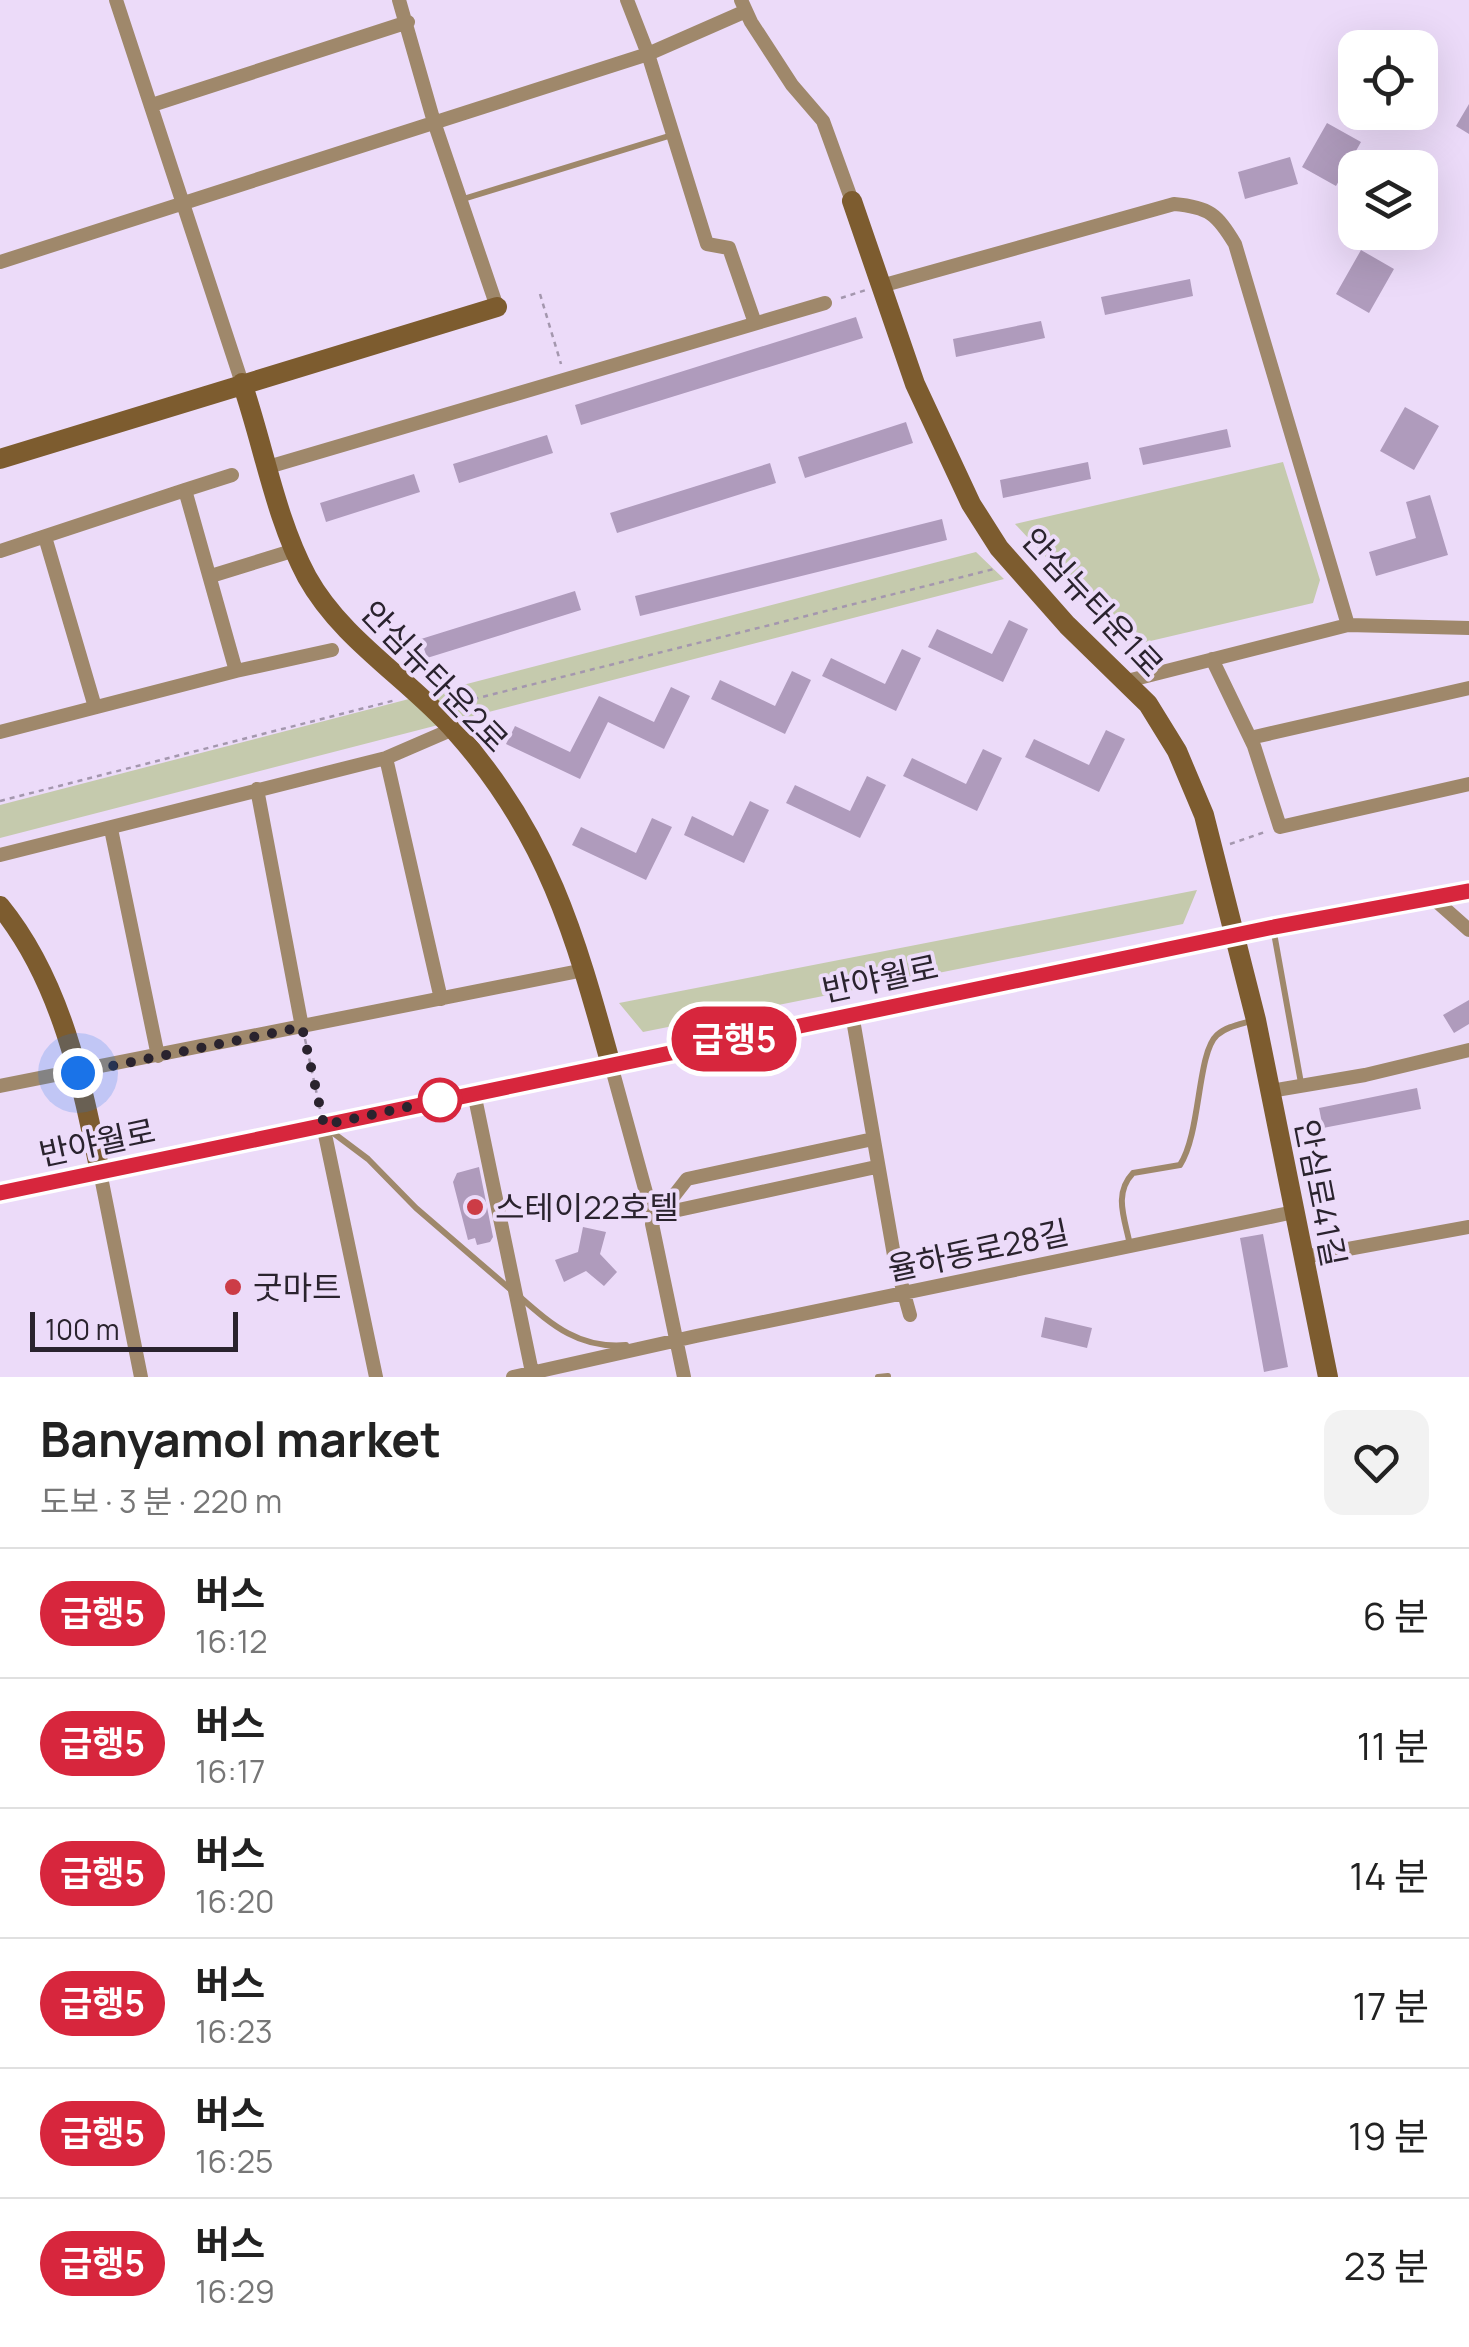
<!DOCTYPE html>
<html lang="ko">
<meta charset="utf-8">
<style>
body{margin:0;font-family:Manrope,"Noto Sans KR",sans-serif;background:#f2f2f2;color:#222;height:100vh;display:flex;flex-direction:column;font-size:38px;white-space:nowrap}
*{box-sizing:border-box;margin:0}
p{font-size:32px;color:#767676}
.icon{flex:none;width:55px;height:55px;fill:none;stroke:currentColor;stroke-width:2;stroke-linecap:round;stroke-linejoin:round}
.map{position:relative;height:1377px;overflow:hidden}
.side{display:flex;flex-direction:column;background:#fff;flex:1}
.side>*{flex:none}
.badge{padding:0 20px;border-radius:32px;font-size:35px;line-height:65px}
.fabs{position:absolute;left:1338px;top:30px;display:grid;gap:20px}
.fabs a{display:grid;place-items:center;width:100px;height:100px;border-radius:20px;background:#fff;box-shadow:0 10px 40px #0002;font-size:50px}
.scale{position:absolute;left:30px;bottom:25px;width:208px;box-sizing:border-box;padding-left:10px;border:5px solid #2a232e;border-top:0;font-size:28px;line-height:35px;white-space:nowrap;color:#2a232e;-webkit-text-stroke:8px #ecdbf9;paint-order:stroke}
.you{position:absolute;width:50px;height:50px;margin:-25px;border:8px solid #fff;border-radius:50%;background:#1a73e8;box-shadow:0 0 0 15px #1a73e833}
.map>.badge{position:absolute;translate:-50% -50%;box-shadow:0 0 0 5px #fff}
.round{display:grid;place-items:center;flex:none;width:105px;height:105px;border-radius:20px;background:#f2f2f2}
.headline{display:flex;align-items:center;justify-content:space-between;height:170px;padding:0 40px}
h1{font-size:48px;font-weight:700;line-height:75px}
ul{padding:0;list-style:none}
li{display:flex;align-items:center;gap:30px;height:130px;padding:0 40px;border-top:2px solid #e0e0e0}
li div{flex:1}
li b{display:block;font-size:38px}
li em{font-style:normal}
li .badge{min-width:110px;font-weight:700;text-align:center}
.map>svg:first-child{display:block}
</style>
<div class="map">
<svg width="1469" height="1377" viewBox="0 0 1469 1377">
<rect width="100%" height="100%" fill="#ecdbf9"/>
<!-- green -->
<path fill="#c5caad" d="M 1283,462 L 1320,580 L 1313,603 L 1129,646 L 1015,524 Z
M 976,552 L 1004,579 L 0,838 L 0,805 Z
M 1197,890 L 1183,924 L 643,1032 L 619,1003 Z"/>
<!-- building -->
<path fill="#af9bbc" d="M 1469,104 L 1469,134 L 1456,126 Z
M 1327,123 L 1361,142 L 1336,186 L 1302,167 Z
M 1290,157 L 1298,184 L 1245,199 L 1238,172 Z
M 1361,250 L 1394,269 L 1369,313 L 1336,294 Z
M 1190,279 L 1193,296 L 1105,315 L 1101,297 Z
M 856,317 L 863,338 L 581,425 L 575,405 Z
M 1041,321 L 1045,338 L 956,357 L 953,339 Z
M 1405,407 L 1439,426 L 1414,470 L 1380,451 Z
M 906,422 L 913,443 L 805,478 L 798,457 Z
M 1227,429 L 1231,447 L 1143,465 L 1139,448 Z
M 547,435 L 553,453 L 459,483 L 453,464 Z
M 1088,462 L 1091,479 L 1003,498 L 1000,480 Z
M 770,463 L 776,483 L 617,533 L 610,513 Z
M 414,474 L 420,492 L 326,522 L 320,503 Z
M 1430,495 L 1448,555 L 1376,576 L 1369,552 L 1416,538 L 1406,502 Z
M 942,519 L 947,540 L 640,616 L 635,596 Z
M 575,591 L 581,610 L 427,658 L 421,639 Z
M 1009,620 L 1028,629 L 1003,682 L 928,647 L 937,629 L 992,654 Z
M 902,649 L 921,658 L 896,711 L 822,676 L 831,658 L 885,684 Z
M 792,671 L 811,680 L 785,734 L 711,699 L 720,680 L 775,706 Z
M 671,687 L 690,696 L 664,749 L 608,722 L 580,779 L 506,744 L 515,726 L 570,752 L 599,696 L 654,722 Z
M 1106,730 L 1125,739 L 1099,792 L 1025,757 L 1034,739 L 1089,765 Z
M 983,749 L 1002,758 L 977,811 L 903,776 L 912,758 L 966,784 Z
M 867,776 L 886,785 L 860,838 L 786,803 L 795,785 L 850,811 Z
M 750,801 L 769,810 L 744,863 L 684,835 L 692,816 L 733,836 Z
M 652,818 L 672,827 L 646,880 L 572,845 L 581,827 L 636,853 Z
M 1469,1000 L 1469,1024 L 1454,1033 L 1443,1015 Z
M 1417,1088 L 1421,1109 L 1323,1128 L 1319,1108 Z
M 479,1167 L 493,1237 L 490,1242 L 477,1245 L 475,1238 L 468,1240 L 453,1182 L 457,1173 Z
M 583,1227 L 606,1232 L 600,1254 L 617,1272 L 604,1286 L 586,1271 L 564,1282 L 555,1260 L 578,1252 Z
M 1263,1234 L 1288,1367 L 1264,1372 L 1240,1238 Z
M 1045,1317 L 1092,1328 L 1087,1348 L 1041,1337 Z"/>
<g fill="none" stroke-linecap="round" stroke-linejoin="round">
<!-- path -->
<path stroke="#a497ae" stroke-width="2.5" stroke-dasharray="5 5" stroke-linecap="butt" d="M 540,294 L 561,364
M 841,298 L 866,290
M 454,704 L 994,569
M 0,801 L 396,700
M 1230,844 L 1265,832
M 305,1039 L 320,1109"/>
<!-- lane -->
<path stroke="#9f886b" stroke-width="6" d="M 460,200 L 672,135
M 1274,933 L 1301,1083
M 328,1129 L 368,1159 L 416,1208 L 510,1289
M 1130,1245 C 1125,1219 1113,1194 1133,1173 L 1180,1165 C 1201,1133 1197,1053 1217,1035 C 1227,1026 1242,1024 1254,1020
M 520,1297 C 553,1326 580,1349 626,1345
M 878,1377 L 888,1376"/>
<!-- street -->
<path stroke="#9f886b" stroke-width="14" d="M 116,0 L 242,383
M 399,0 L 434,122 L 497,307
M 627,0 L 648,54 L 707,244 L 729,248 L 755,323
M 741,0 L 751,22 L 792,85 L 823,121 L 852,201
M 152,105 L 408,22
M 0,262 L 648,54 L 746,11
M 881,286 L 1174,204 C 1209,207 1217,214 1235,244 L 1348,625
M 268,467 L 825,303
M 185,490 L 232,475
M 45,537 L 95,707
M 0,551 L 185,490 L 236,671 L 0,732
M 211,576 L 295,550
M 1212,659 L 1254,746 L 1280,827 L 1469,784
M 236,671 L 332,650
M 1127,681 L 1348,625 L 1469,628
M 1250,738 L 1469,688
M 386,758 L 441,999
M 257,789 L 302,1027
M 111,829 L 158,1056
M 0,855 L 386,758 L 453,729
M 1434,899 L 1469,930
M 852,1014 L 895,1261 L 910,1315
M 611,1065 L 650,1207 L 657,1218
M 0,1086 L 584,970
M 1270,1091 L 1365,1075 L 1469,1050
M 474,1093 L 533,1377
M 323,1125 L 376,1377
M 100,1172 L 141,1377
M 660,1214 L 876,1167
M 1304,1257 L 1469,1227
M 513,1377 L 696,1336 L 1294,1212
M 684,1377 L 652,1224 L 687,1179 L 873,1139"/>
<!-- secondary -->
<path stroke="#7d5c2f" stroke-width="20" d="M 852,201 L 915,384 L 971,504 L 999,548 L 1067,625 L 1148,704 L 1177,751 L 1204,815 L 1256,1020 L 1328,1377
M 242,383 C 264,447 275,517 307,577 C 342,640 408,678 455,731 C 547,834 575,935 611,1065
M 0,459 L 497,307
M 0,906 C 61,981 81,1079 100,1172
M 0,1193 L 1274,927 L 1469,891"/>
</g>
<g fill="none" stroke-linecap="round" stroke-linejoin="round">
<!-- line casing -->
<g stroke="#fff" stroke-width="22">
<path id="line" d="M 0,1193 L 1274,927 L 1469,891"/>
</g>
<!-- line -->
<use href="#line" stroke="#d7263d" stroke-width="15"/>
<!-- walk -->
<path stroke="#2a232e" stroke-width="10" stroke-dasharray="0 18" d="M 78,1073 L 302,1027 L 324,1125 L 440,1100"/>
</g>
<!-- markers -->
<circle fill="#fff" stroke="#d7263d" stroke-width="5" cx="440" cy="1100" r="20"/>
<g fill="#cc3c46" stroke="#ecdbf9" stroke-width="4">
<circle cx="475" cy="1207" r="10"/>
<circle cx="233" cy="1287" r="10"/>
</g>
<g text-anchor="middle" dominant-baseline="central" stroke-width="8" stroke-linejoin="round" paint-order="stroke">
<!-- street labels -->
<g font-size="32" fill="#2a232e" stroke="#ecdbf9">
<text transform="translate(1093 602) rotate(47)">안심뉴타운1로</text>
<text transform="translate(435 676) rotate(46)">안심뉴타운2로</text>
<text transform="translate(880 978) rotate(-12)">반야월로</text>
<text transform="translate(97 1142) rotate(-12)">반야월로</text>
<text transform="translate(1321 1193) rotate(79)">안심로41길</text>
<text transform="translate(978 1250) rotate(-12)">율하동로28길</text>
</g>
<!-- poi labels -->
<g font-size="32" fill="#2a232e" stroke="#ecdbf9" text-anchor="start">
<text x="495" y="1207">스테이22호텔</text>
<text x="253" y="1287">굿마트</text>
</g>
</g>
</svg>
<div class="fabs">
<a><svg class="icon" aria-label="locate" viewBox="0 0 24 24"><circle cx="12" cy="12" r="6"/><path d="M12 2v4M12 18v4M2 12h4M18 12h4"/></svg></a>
<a><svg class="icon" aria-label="layers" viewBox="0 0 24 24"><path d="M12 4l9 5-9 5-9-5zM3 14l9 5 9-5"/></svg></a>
</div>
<div class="scale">100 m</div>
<div class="you" style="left:78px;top:1073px"></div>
<b class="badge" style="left:734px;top:1039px;background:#d7263d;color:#fff">급행5</b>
</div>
<section class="side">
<div class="headline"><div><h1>Banyamol market</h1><p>도보 · 3 분 · 220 m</p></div><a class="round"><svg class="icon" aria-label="heart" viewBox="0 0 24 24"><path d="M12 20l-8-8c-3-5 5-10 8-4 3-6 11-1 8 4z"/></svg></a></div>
<ul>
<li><span class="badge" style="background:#d7263d;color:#fff">급행5</span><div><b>버스</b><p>16:12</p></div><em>6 분</em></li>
<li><span class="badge" style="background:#d7263d;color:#fff">급행5</span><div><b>버스</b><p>16:17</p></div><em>11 분</em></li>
<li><span class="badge" style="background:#d7263d;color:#fff">급행5</span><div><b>버스</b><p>16:20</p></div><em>14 분</em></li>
<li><span class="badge" style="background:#d7263d;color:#fff">급행5</span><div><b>버스</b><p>16:23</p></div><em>17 분</em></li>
<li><span class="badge" style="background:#d7263d;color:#fff">급행5</span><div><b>버스</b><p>16:25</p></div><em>19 분</em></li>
<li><span class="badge" style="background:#d7263d;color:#fff">급행5</span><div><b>버스</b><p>16:29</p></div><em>23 분</em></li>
</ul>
</section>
